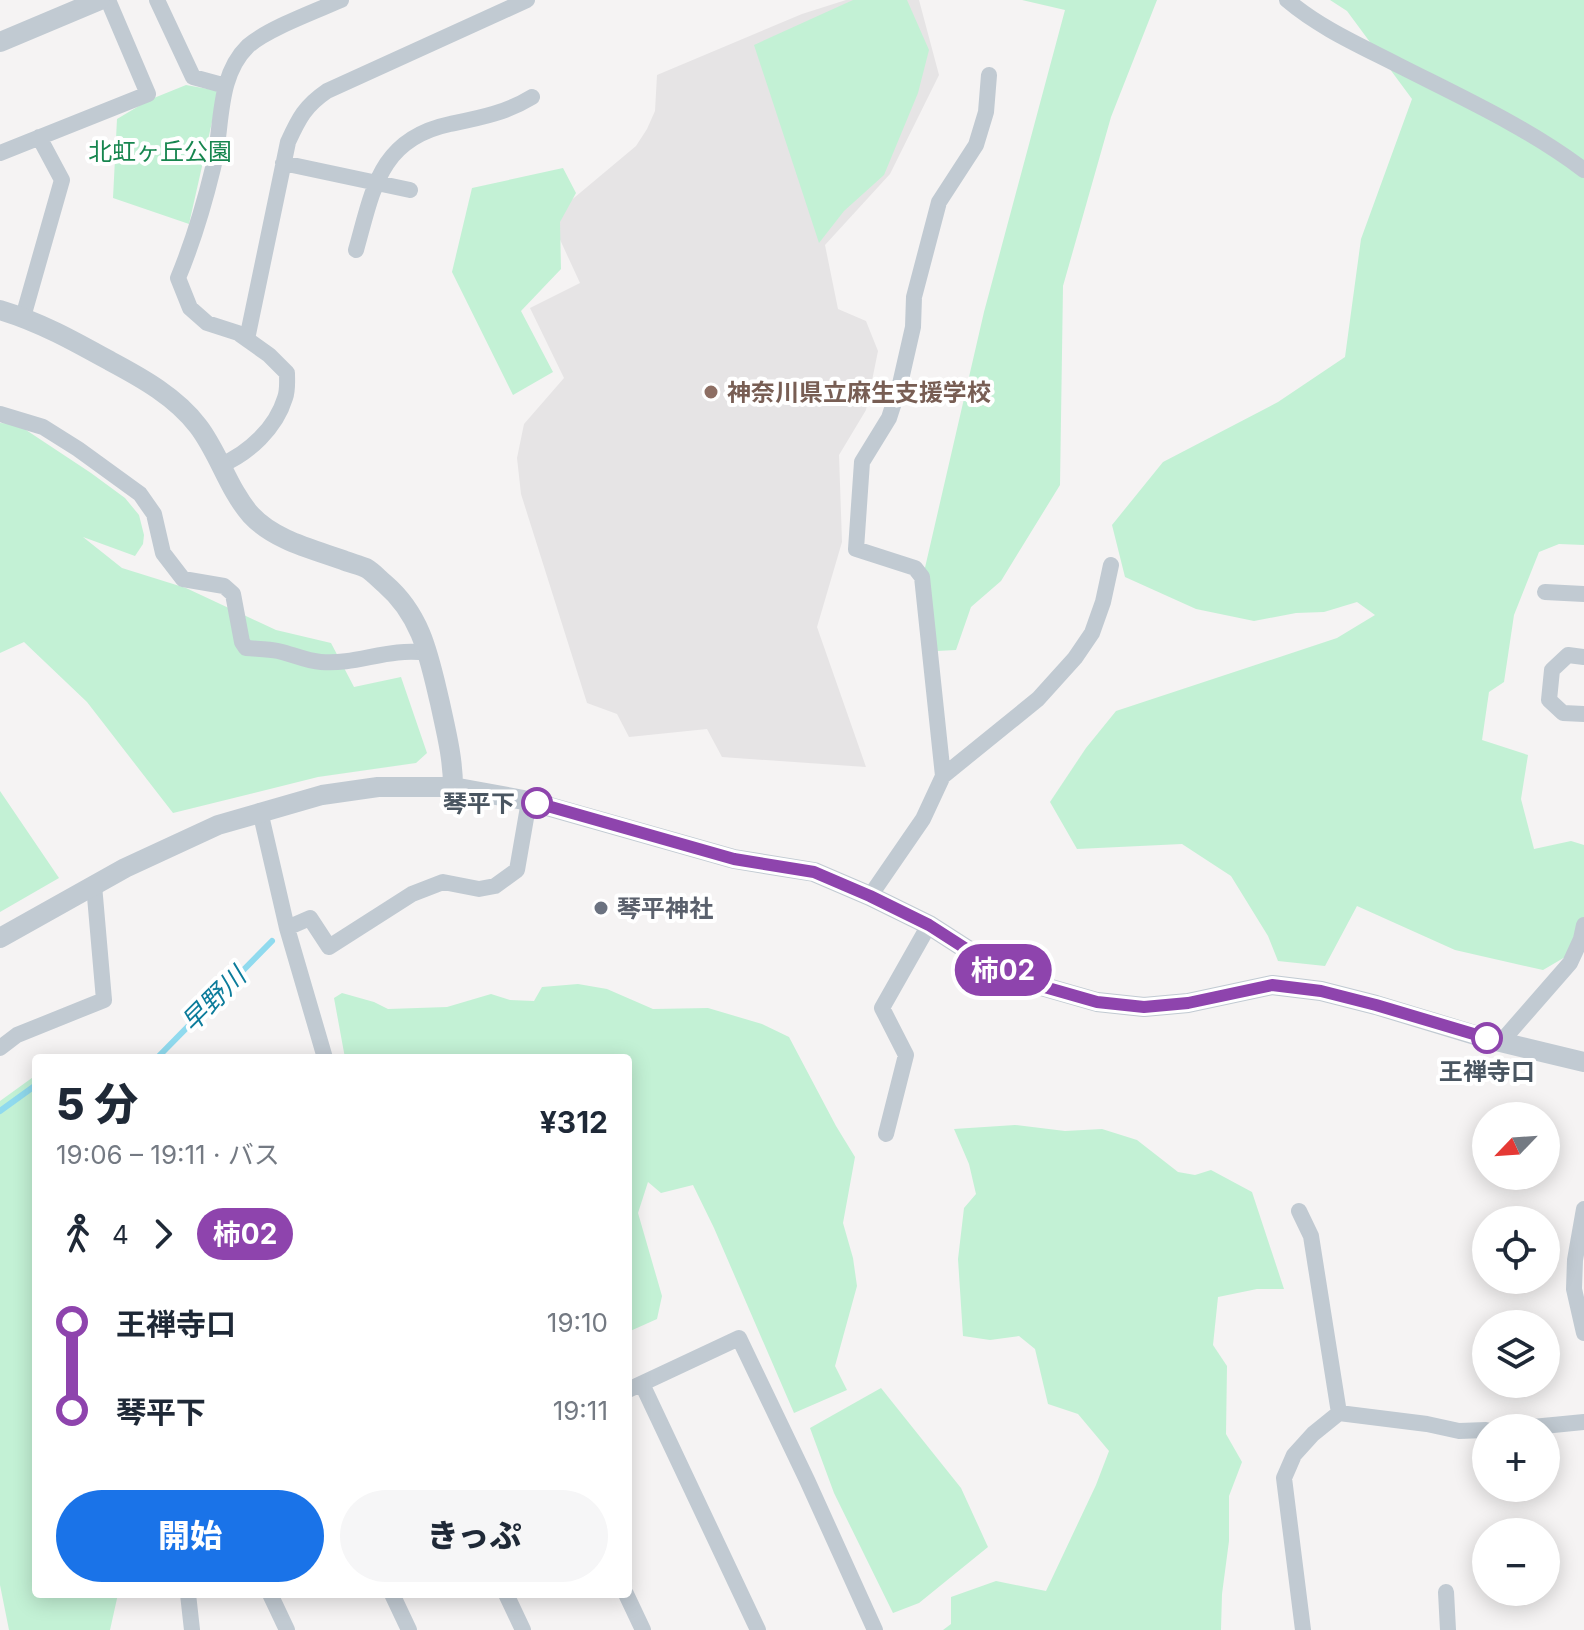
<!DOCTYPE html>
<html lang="ja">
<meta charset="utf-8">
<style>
body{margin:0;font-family:Inter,"Noto Sans JP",sans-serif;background:#f6f6f7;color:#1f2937;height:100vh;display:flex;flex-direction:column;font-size:30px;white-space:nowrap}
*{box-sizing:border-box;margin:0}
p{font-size:26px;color:#747a83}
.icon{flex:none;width:44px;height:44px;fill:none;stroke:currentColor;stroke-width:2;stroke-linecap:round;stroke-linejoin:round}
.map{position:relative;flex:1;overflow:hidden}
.side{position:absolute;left:32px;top:1054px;width:600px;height:544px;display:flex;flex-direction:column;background:#fff;border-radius:8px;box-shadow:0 4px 20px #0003}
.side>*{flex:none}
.badge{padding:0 16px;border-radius:26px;font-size:28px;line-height:52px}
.needle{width:52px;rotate:245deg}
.controls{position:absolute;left:1472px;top:1102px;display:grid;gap:16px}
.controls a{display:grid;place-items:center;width:88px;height:88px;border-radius:50%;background:#fff;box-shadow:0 4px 20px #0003;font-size:40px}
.map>.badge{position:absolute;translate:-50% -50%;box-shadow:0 0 0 4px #fff}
.legs{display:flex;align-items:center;gap:12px;height:88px;padding:0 24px;font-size:26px}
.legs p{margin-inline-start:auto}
.headline{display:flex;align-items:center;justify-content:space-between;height:136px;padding:0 24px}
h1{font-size:44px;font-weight:800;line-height:60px}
.primary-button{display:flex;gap:16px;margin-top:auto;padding:16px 24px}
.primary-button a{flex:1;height:92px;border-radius:48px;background:#1a73e8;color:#fff;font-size:32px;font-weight:800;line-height:92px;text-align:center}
.primary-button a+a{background:#f6f6f7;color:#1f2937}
ul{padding:0 24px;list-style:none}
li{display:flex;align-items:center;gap:28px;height:88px;font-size:30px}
li i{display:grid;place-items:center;width:12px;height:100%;margin:0 10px;background:currentColor}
li i::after{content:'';width:20px;height:20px;margin:-10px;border:6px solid;border-radius:50%;background:#fff}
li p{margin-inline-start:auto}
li:first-child i{background:linear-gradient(#0000 50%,currentColor 0)}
li:last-child i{background:linear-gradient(currentColor 50%,#0000 0)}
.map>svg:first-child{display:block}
</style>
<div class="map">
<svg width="1584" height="1630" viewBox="0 0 1584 1630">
<rect width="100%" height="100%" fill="#f5f3f3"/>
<!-- education -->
<path fill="#e6e4e5" d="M 846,0 L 919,0 L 939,75 L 890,174 L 825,245 L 838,309 L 866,321 L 878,351 L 866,410 L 839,455 L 842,542 L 817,627 L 866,767 L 722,757 L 707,729 L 629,737 L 617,714 L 587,703 L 521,494 L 517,458 L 524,424 L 564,378 L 530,308 L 580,283 L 550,218 L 636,146 L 647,129 L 655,111 L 657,75 L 802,14 Z"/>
<!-- green -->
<path fill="#c3f1d5" d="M 853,0 L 907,0 L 929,50 L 918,93 L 884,175 L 844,211 L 819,243 L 754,45 Z
M 1022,0 L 1157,0 L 1111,117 L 1063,286 L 1060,485 L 1001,581 L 971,607 L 956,650 L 937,651 L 924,572 L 984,312 L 1065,10 Z
M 1330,0 L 1584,0 L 1584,545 L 1559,544 L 1539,552 L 1514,615 L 1504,682 L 1489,692 L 1482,740 L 1528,755 L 1521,799 L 1534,849 L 1571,841 L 1584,845 L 1584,946 L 1543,970 L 1455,950 L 1357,906 L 1325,966 L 1278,961 L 1268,936 L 1231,876 L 1182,844 L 1077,849 L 1050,802 L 1086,748 L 1116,711 L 1337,638 L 1375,615 L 1357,602 L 1324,612 L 1296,613 L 1254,621 L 1196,609 L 1125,577 L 1112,525 L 1163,462 L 1278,402 L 1345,357 L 1361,239 L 1412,99 L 1347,11 Z
M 186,85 L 219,91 L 189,224 L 113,198 L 117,119 L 149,100 Z
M 563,168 L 576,193 L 560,222 L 561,269 L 521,311 L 553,372 L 513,395 L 452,272 L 472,188 Z
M 0,423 L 17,424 L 91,473 L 125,498 L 139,515 L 144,535 L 143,544 L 135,556 L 83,537 L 122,568 L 186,588 L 276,630 L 331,643 L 354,687 L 401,677 L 427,753 L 416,763 L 318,777 L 173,813 L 87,702 L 24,642 L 0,653 Z
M 0,791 L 59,878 L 0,912 Z
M 578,984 L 607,989 L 653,1009 L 708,1008 L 762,1024 L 789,1037 L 836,1126 L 855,1157 L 843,1223 L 853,1258 L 857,1286 L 835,1366 L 847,1390 L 794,1413 L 714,1228 L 693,1185 L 661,1193 L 648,1182 L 638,1213 L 662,1296 L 657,1319 L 628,1332 L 628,1058 L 345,1058 L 334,998 L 342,993 L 374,1002 L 388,1009 L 447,1007 L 491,994 L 510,1000 L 534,1001 L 542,987 Z
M 36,1075 L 36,1255 L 33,1270 L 36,1271 L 36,1594 L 118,1594 L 110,1630 L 9,1630 L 0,1585 L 0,1101 Z
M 1015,1125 L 1065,1131 L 1102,1129 L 1137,1140 L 1178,1172 L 1195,1175 L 1211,1170 L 1252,1192 L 1284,1289 L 1257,1289 L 1218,1297 L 1213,1345 L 1227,1366 L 1226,1434 L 1242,1462 L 1229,1496 L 1229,1541 L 1222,1594 L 1221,1630 L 943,1630 L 951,1624 L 951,1597 L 996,1581 L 1046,1591 L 1096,1485 L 1109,1451 L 1078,1414 L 1048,1404 L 1035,1349 L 1019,1336 L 990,1340 L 963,1336 L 958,1259 L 964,1208 L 976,1194 L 969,1164 L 954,1129 Z
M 881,1388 L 961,1488 L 988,1547 L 919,1603 L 893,1613 L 834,1493 L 810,1428 Z"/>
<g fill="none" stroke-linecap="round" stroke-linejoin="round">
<!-- stream -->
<path stroke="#90daee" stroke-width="6" d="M 154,1058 L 157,1058 L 272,941
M 0,1111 L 36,1085"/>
<!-- minor -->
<path stroke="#c1cad2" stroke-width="16" d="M 157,0 L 193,77 L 226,86
M 1287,0 C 1320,28 1359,45 1398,65 C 1461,97 1527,127 1584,170
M 0,153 L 148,94 L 108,0
M 283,163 L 410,190
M 356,250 C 373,190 379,139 450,124 C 479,118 506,113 532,97
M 23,317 L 62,180 L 39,137
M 247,339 L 288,142 C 299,118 305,106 327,91 L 527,0
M 0,414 L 43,427 L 78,449 L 140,494 L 154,514 L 163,553 L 183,579 L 224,586 L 233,594 L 242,642 L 246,648 C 257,649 268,649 278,651 C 292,654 306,661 321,662 C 358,665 388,647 428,653
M 221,465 C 249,453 276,428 285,398 C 288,390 287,381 287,373 L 269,355 L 238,333 L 207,323 L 190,308 L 178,278 C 193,242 204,205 213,168 C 223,128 216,77 248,46 C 267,29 316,11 341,0
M 1545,592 L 1584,594
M 1584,657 L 1568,655 L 1552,670 L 1549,700 L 1563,713 L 1584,714
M 943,776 L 922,577 L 915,568 L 856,549 L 862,462 L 889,418 L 900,384 L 913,327 L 914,297 L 939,202 L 976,145 L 986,112 L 989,75
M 260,811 L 287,928 L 325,1058
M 870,896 L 923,819 L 943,776 L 1038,699 L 1075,658 L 1092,633 L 1103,602 L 1111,565
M 287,928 L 310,918 L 329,947 L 412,894 L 443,882 L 479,889 L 495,886 L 517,870 L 529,801
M 1501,1042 L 1570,963 L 1581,939 L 1584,925
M 0,1048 L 17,1035 L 104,1000 L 94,885
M 886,1134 L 906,1055 L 882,1008 L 929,925
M 1584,1209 L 1575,1260 L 1574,1289 L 1584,1333
M 1299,1211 L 1311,1236 L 1339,1413 L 1313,1434 L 1294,1455 L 1284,1478 L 1303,1630
M 642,1384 L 758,1630
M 628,1390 L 739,1338 L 807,1480 L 875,1630
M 1339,1413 L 1427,1424 L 1459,1431 L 1486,1430
M 1523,1428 L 1584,1422
M 1446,1592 L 1448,1630
M 188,1594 L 192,1630
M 270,1594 L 287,1630
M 392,1594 L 409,1630
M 506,1594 L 523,1630
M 626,1594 L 643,1630"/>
<!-- tertiary -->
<path stroke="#c1cad2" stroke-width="20" d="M 0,42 L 100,0
M 0,310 C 40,322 74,341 110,361 C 142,378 176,397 198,426 C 219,453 228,489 251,515 C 274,540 312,549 343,560 C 350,563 359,565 366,568 C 373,572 379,579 385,584 C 422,616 429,657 440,703 C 446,731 453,758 453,787
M 0,938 L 125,868 L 218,825 L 322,795 L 378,787 L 453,787 L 529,801 L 734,859 L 814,872 L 870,896 L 929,925 L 988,963 L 1041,986 L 1097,1002 L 1144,1007 L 1188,1003 L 1272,985 L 1321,991 L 1376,1005 L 1488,1039 L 1584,1062"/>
</g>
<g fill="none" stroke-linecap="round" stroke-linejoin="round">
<!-- line-1 casing -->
<g stroke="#fff" stroke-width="18">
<path id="line-1" d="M 537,803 L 734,859 L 814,872 L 870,896 L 929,925 L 988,963 L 1041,986 L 1097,1002 L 1144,1007 L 1188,1003 L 1272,985 L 1321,991 L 1376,1005 L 1487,1038"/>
</g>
<!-- line-1 -->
<use href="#line-1" stroke="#8e44ad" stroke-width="12"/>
</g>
<!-- markers -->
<circle fill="#8d6e63" stroke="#fff" stroke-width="3" cx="711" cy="392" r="8"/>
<g fill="#fff" stroke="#8e44ad" stroke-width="4">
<circle cx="537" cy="803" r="14"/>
<circle cx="1487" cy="1038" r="14"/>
</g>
<circle fill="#6b7280" stroke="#fff" stroke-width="3" cx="601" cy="908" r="8"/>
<g text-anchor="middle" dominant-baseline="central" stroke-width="8" stroke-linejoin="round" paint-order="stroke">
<!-- park labels -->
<g font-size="24" fill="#17864f" stroke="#fff">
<text x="160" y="151">北虹ヶ丘公園</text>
</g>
<!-- education labels -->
<g font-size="24" font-weight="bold" fill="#785e54" stroke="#fff" text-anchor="start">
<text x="727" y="392">神奈川県立麻生支援学校</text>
</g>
<!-- stop labels -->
<g font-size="24" font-weight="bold" fill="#4a5661" stroke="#fff" text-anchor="end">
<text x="515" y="803">琴平下</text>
<text x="1487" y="1071" text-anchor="middle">王禅寺口</text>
</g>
<!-- worship labels -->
<g font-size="24" font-weight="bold" fill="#5b616d" stroke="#fff" text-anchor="start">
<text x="617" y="908">琴平神社</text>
</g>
<!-- water labels -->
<g font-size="26" font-style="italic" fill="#0c7c9b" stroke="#fff">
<text transform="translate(213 999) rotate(-45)">早野川</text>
</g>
</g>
</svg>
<div class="controls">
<a><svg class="needle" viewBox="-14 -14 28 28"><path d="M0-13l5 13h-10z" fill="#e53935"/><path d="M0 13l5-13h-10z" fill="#747a83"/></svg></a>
<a><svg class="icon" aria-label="locate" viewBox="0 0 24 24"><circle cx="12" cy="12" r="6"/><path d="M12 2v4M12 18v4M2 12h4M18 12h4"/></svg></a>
<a><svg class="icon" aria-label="layers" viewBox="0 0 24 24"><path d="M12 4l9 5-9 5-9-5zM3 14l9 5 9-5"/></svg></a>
<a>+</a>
<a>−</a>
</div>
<b class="badge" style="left:1003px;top:970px;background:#8e44ad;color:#fff">柿02</b>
<section class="side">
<div class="headline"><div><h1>5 分</h1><p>19:06 – 19:11 · バス</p></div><b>¥312</b></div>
<div class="legs"><svg class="icon" aria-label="walk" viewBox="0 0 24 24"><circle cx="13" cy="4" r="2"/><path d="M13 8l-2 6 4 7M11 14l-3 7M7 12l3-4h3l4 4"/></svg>4<svg class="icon" aria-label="forward" viewBox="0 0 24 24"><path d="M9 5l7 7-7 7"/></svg><b class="badge" style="background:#8e44ad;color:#fff">柿02</b></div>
<ul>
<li><i style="color:#8e44ad"></i><b>王禅寺口</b><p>19:10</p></li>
<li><i style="color:#8e44ad"></i><b>琴平下</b><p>19:11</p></li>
</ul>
<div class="primary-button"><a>開始</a><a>きっぷ</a></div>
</section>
</div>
